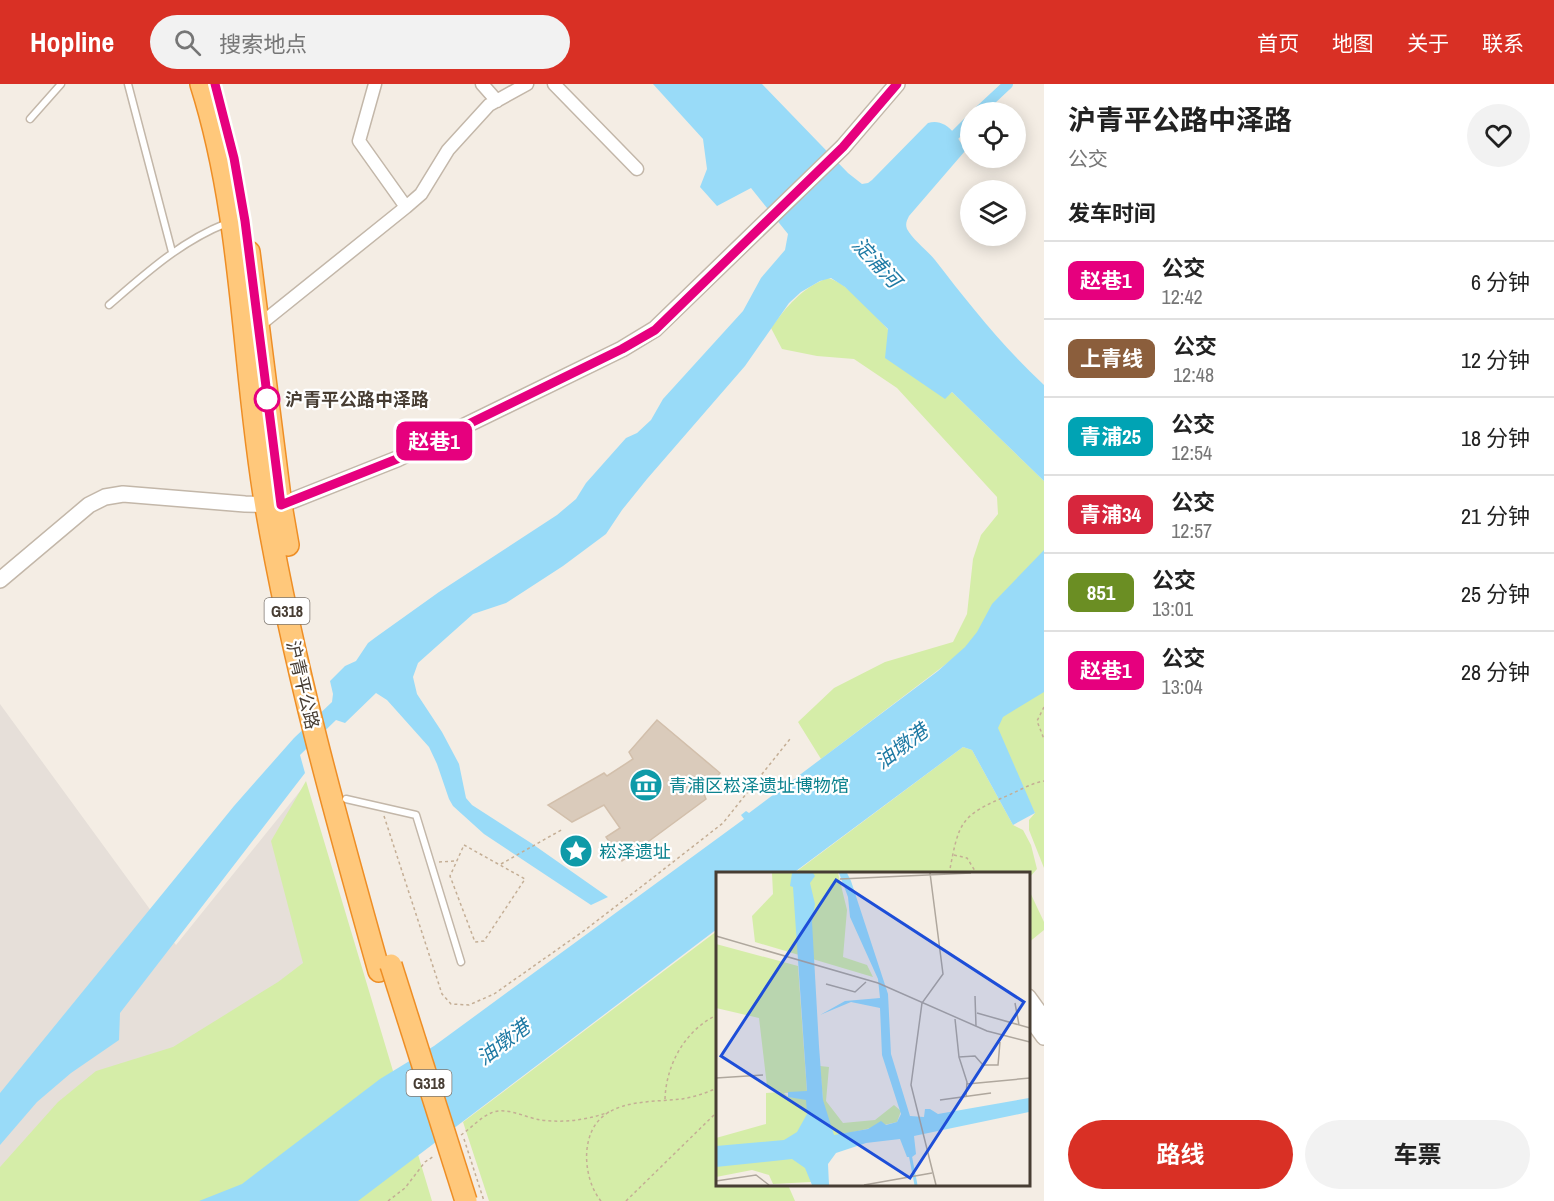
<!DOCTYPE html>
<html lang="zh">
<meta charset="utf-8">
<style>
body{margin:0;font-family:"Archivo Narrow","Noto Sans SC",sans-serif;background:#f2f2f2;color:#222;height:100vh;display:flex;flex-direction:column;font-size:22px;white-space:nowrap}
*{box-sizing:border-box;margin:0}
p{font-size:20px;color:#767676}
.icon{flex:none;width:33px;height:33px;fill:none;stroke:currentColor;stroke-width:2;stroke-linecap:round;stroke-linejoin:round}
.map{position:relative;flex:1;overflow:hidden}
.sheet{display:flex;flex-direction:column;background:#fff;width:510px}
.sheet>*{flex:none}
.badge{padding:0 12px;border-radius:9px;font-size:21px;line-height:39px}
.tools{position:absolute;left:960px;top:18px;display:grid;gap:12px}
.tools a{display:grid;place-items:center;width:66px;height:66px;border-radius:50%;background:#fff;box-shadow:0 3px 15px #0003;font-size:30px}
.map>.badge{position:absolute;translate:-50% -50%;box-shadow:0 0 0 3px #fff}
h2{padding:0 24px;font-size:22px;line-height:54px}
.round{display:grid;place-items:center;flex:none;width:63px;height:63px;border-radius:32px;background:#f2f2f2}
.overview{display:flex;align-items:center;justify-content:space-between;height:102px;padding:0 24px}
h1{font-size:28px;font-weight:700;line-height:45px}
.primary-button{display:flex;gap:12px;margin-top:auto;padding:12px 24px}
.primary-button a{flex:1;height:69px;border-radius:36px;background:#d93025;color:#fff;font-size:24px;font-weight:700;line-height:69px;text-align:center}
.primary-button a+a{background:#f2f2f2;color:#222}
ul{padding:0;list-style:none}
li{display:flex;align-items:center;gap:18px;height:78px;padding:0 24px;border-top:2px solid #e0e0e0}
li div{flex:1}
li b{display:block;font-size:22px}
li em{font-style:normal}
li .badge{min-width:66px;font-weight:700;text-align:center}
header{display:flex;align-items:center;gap:36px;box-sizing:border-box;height:84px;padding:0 30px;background:#d93025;color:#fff}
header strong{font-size:28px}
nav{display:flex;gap:33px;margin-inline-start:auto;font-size:21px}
.search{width:420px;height:54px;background:#f2f2f2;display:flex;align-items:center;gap:15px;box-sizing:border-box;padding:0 21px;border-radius:33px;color:#767676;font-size:22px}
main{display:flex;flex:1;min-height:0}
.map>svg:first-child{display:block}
</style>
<header>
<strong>Hopline</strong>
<div class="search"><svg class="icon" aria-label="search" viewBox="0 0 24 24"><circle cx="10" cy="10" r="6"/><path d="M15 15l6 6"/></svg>搜索地点</div>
<nav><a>首页</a><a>地图</a><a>关于</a><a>联系</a></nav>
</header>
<main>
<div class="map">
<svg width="1044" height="1117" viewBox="0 0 1044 1117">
<rect width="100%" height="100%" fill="#f4ede4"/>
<!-- industrial -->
<path fill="#e6dfd9" d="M 0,620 L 176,861 L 301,706 L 344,882 L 0,1117 Z"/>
<!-- green -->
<path fill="#d5eda8" d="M 827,194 C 854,196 925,291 945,314 L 952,308 L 1044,397 L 1044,784 L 1029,746 L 1029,736 L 1035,729 L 954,574 L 821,675 L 798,638 L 834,604 L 885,578 L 953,558 L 967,530 L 973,475 L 981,451 L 998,430 L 997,413 L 897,304 L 854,275 L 817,272 L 782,265 L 771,244 C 787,222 801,205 827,194 Z
M 963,663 L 972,666 L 1013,741 L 1023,746 L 1031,761 L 1037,785 L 1028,795 L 1028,790 L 793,790 Z
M 306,697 L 432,1117 L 0,1117 L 0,1083 L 58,1018 L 96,987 L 173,963 L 278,898 L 303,879 L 271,757 Z
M 1028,804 L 1044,838 L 1044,846 L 1028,859 Z
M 717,847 L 717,1100 L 788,1101 L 795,1117 L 489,1117 L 463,1038 Z"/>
<!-- water -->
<path fill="#99dbf8" d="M 653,0 L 762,0 L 848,89 L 862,100 L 868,99 L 872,96 L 928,39 C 946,33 959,53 965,67 L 909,132 C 907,136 905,140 907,145 C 913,156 927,166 935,176 C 969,220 1003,263 1044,301 L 1044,397 L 952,308 L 945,315 L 885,274 L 888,245 L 845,203 L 831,194 L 820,197 L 801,208 L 789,219 L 745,282 L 647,395 L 622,426 L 606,450 L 563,482 L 506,519 L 473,530 L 418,579 L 413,593 L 417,610 L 442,648 L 459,680 L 466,714 L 472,721 L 531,759 L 608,813 L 591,821 L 484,750 L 453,722 L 449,715 L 437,680 L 429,663 L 387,616 L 376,609 L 345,639 L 336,636 L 300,671 L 305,689 L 120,929 L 119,956 L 71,989 L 37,1018 L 0,1061 L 0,1009 L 234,722 L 294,654 L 332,618 L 333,610 L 330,597 L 345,582 L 356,577 L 368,559 L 376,553 L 439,508 L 557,431 L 576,415 L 586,399 L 626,354 L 637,349 L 651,336 L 663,315 L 743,227 L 761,194 L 785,166 L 788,150 L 751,104 L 717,122 L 700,103 L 707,85 L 703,55 Z
M 1044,466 L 1044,608 L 1003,633 L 998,644 L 1035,729 L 1013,741 L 972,666 L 963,663 L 792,790 L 717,790 L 717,845 L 358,1117 L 199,1117 L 242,1100 L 380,995 L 434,962 L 744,735 L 741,731 L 746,727 L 749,729 L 938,587 L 965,563 L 977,548 L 992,520 Z"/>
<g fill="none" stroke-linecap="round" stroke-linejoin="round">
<!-- canal -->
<path stroke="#99dbf8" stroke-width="10" d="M 978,28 L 1008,0
M 945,61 L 970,36"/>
</g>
<!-- building -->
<path fill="#dacbbb" stroke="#d2bfab" stroke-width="1.5" d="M 657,636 L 720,689 L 704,710 L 706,715 L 622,777 L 606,753 L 620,744 L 604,721 L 572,738 L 548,721 L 604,689 L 607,692 L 633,675 L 629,668 Z"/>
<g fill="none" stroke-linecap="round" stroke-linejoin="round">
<!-- service casing -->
<g stroke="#c3b7a9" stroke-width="9">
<path id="service" d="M 128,0 L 172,168
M 30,35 L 61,0
M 109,221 C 146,189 181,157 227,139
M 346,715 L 416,731 L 461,878"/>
</g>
<!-- minor casing -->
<g stroke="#c3b7a9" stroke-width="15">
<path id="minor" d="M 482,0 L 497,17
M 554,0 L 637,85
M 406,123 L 421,110 L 448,66 L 489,21 L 527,0
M 258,242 L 406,123 L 359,57 L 375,0"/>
</g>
<!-- tertiary casing -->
<g stroke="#c3b7a9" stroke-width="18">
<path id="tertiary" d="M 0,496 L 89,421 L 105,413 L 123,410 L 245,420 L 281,421 L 397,375 L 622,265 L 655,245 L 843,63 L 897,0
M 1028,913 L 1044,935
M 1028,931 L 1044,953"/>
</g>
<!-- trunk casing -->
<g stroke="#ee8e25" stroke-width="24">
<path id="trunk" d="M 201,0 C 244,135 242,283 266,423 C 293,580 336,734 379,887
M 249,168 L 281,421 L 288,461"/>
</g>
<!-- path -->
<path stroke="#c4ae95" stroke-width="1.5" stroke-dasharray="3 3" stroke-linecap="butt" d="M 1044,623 L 1037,637 L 1044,655
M 384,732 L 442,910 L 451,920 L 469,921 L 494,910 L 585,846 L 650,796 L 723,739 L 790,655
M 464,761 L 525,795 L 484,857 L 475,858 L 450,792 Z
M 954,771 L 967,774 L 977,790
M 439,778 L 455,777
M 501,780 L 563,745
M 949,790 C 959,738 959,732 1009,711 C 1020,706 1032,699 1044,697
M 665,1015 C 666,981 685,946 717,931
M 461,1051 C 471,1044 481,1033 491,1029 C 506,1022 526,1034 541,1036 C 565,1039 587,1036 609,1028
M 464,1055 L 484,1117
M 388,1117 L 405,1104 L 425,1078 L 434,1072
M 601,1117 C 590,1104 585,1082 587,1065 C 593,1014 643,1019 682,1015 C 694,1013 706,1009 717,1004
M 626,1117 L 717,1028"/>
<!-- service -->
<use href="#service" stroke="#fff" stroke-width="6"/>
<!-- minor -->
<use href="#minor" stroke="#fff" stroke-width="12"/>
<!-- tertiary -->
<use href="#tertiary" stroke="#fff" stroke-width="15"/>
<!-- trunk -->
<use href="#trunk" stroke="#ffc87b" stroke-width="21"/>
<!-- trunk-bridge casing -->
<g stroke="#ee8e25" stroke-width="24" stroke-linecap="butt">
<path id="trunk-bridge" d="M 391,881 L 466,1117"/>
</g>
<!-- trunk-bridge -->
<use href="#trunk-bridge" stroke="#ffc87b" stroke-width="21"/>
</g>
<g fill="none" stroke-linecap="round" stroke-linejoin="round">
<!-- line casing -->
<g stroke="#fff" stroke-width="14">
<path id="line" d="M 215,0 L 234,74 L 245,137 L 281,421 L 397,375 L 622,265 L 655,246 L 843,63 L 897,0"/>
</g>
<!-- line -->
<use href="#line" stroke="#e6007e" stroke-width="9"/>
</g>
<!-- icons -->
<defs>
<g id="museum-disc" transform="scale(1.725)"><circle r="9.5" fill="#0f9aa8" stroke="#fff"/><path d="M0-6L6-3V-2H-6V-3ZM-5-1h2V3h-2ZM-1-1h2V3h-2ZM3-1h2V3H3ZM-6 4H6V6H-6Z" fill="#fff"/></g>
<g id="sight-disc" transform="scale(1.725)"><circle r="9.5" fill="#0f9aa8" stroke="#fff"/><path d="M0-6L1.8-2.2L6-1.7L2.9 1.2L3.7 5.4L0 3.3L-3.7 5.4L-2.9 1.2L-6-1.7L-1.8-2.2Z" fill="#fff"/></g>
</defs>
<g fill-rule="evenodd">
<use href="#museum-disc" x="646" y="701"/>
<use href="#sight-disc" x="576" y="767"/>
</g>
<!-- markers -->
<circle fill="#fff" stroke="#e6007e" stroke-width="3" cx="267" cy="315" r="12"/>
<g text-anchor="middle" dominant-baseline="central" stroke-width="4.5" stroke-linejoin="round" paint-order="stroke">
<!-- shield labels -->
<g fill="#fff" stroke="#7e7770" stroke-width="1.5">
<rect x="264.5" y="514" width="45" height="26" rx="4.5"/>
<rect x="406.5" y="986" width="45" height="26" rx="4.5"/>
</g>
<g font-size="16" font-weight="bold" fill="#473d33">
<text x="287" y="527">G318</text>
<text x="429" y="999">G318</text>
</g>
<!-- stop labels -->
<g font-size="18" font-weight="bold" fill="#473d33" stroke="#fff" text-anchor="start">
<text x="285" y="315">沪青平公路中泽路</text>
</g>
<!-- street labels -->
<g font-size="18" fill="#473d33" stroke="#fff">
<text transform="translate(303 601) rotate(77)">沪青平公路</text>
</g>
<!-- culture labels -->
<g font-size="18" fill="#0d838f" stroke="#fff" text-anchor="start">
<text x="669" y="701">青浦区崧泽遗址博物馆</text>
<text x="599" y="767">崧泽遗址</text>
</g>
<!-- water labels -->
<g font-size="20" font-style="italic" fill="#1f7aa4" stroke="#fff">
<text transform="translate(877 178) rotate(47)">淀浦河</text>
<text transform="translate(901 662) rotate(-37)">油墩港</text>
<text transform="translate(503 958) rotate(-37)">油墩港</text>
</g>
</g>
<!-- overview -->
<g transform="translate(716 788)">
<rect width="314" height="314" fill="#f4ede4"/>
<path d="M 56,1 L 122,1 L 131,38 L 127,85 L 151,93 L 157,105 L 39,70 L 36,44 L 57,22 ZM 0,72 L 82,94 L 91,220 L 68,221 L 72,225 L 107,228 L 104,194 L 113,195 L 110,229 L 127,251 L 159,248 L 178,233 L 185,239 L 181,250 L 120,264 L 95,310 L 57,312 L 53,303 L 36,298 L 0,305 L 0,266 L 50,252 L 50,221 L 65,220 L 51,214 L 43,146 L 0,136 Z" fill="#d5eda8"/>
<path d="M 76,1 L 97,1 L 99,4 L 94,11 L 99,32 L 96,50 L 103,174 L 107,228 L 118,263 L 152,257 L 165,249 L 170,253 L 181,250 L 185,242 L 166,183 L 164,136 L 135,130 L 104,143 L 129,129 L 164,126 L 162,107 L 134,45 L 132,25 L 123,1 L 131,1 L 135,9 L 172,122 L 175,182 L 194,244 L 208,245 L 209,237 L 214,237 L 222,242 L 313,226 L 313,240 L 198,264 L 200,282 L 196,285 L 191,285 L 184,267 L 150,271 L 120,281 L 112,292 L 113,313 L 96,313 L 89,296 L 76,287 L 0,295 L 0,274 L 68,268 L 81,260 L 91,242 L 90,228 L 72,225 L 72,220 L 91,219 L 77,15 L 74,14 Z" fill="#99dbf8"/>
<path fill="none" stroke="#99dbf8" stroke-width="3" d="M 194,282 L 200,313"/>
<path fill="none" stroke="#afa79d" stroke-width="1.5" d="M 214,1 L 227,102 L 206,131 L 195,213 L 220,313M 124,7 L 255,1M 0,64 L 162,111 L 271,159 L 314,170M 110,112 L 139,120 L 150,110M 259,124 L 260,154M 299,131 L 303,153M 261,141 L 314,156M 239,147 L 243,185 L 259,184 L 267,193 L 282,193 L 284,170M 243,185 L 251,210 L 250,224M 0,206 L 47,203M 251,212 L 314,206M 224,228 L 275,221M 0,309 L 40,303 L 53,313M 148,313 L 216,301"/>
<path fill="#1d4ed8" fill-opacity="0.15" stroke="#1d4ed8" stroke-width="3" d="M 120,8 L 308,130 L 194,306 L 5,184 Z"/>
<rect width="314" height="314" fill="none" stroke="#473d33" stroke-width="3"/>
</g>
</svg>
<div class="tools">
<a><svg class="icon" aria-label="locate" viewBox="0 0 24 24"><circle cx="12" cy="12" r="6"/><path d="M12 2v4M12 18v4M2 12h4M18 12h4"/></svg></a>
<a><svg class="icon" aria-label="layers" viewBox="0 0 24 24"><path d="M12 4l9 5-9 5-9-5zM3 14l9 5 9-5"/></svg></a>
</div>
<b class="badge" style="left:434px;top:357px;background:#e6007e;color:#fff">赵巷1</b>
</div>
<section class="sheet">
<div class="overview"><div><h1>沪青平公路中泽路</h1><p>公交</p></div><a class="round"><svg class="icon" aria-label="heart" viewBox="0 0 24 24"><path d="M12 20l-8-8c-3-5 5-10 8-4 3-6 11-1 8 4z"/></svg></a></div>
<h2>发车时间</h2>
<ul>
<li><span class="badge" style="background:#e6007e;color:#fff">赵巷1</span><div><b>公交</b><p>12:42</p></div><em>6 分钟</em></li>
<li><span class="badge" style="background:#8b5e3c;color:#fff">上青线</span><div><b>公交</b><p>12:48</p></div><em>12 分钟</em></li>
<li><span class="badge" style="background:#00a3b4;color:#fff">青浦25</span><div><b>公交</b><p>12:54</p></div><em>18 分钟</em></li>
<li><span class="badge" style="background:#d7263d;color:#fff">青浦34</span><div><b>公交</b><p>12:57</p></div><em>21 分钟</em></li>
<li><span class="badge" style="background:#6b8e23;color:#fff">851</span><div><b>公交</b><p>13:01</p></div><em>25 分钟</em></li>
<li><span class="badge" style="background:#e6007e;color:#fff">赵巷1</span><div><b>公交</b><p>13:04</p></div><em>28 分钟</em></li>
</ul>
<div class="primary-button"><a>路线</a><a>车票</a></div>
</section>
</main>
